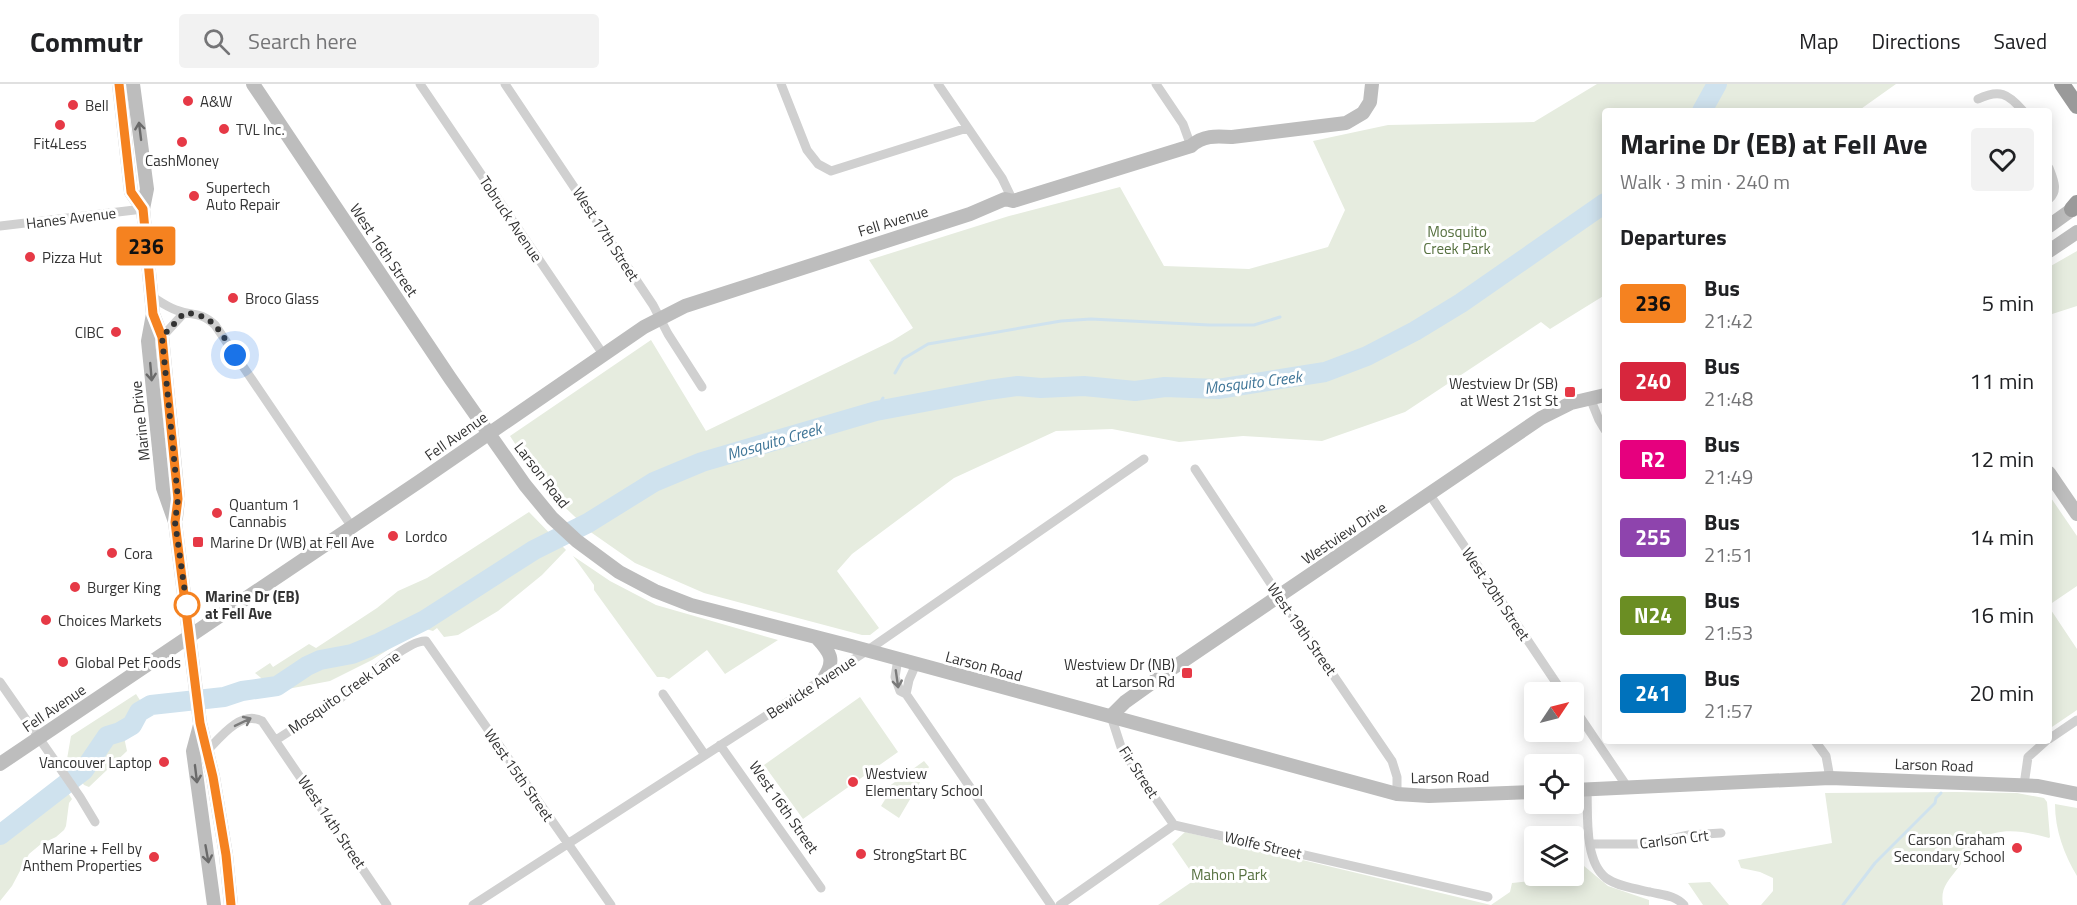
<!DOCTYPE html>
<meta charset="utf-8">
<style>
body{margin:0;font-family:"Titillium Web",sans-serif;background:#f2f2f2;color:#202124;height:100vh;display:flex;flex-direction:column;font-size:22px;white-space:nowrap}
*{box-sizing:border-box;margin:0}
p{font-size:20px;color:#757577}
.icon{flex:none;width:33px;height:33px;fill:none;stroke:currentColor;stroke-width:2;stroke-linecap:round;stroke-linejoin:round}
.map{position:relative;flex:1;overflow:hidden}
.sheet{position:absolute;left:1602px;top:24px;width:450px;height:636px;display:flex;flex-direction:column;background:#fff;border-radius:6px;box-shadow:0 3px 15px #0003}
.sheet>*{flex:none}
.badge{padding:0 12px;border-radius:4px;font-size:21px;line-height:39px}
.needle{width:39px;rotate:55deg}
.fabs{position:absolute;left:1524px;top:598px;display:grid;gap:12px}
.fabs a{display:grid;place-items:center;width:60px;height:60px;border-radius:6px;background:#fff;box-shadow:0 3px 15px #0003;font-size:30px}
.you{position:absolute;width:30px;height:30px;margin:-15px;border:4px solid #fff;border-radius:50%;background:#1a73e8;box-shadow:0 0 0 9px #1a73e833}
.map>.badge{position:absolute;translate:-50% -50%;box-shadow:0 0 0 3px #fff}
h2{padding:0 18px;font-size:22px;line-height:54px}
.round{display:grid;place-items:center;flex:none;width:63px;height:63px;border-radius:6px;background:#f2f2f2}
.summary{display:flex;align-items:center;justify-content:space-between;height:102px;padding:0 18px}
h1{font-size:28px;font-weight:700;line-height:45px}
ul{padding:0;list-style:none}
li{display:flex;align-items:center;gap:18px;height:78px;padding:0 18px}
li div{flex:1}
li b{display:block;font-size:22px}
li em{font-style:normal}
li .badge{min-width:66px;font-weight:700;text-align:center}
header{display:flex;align-items:center;gap:36px;box-sizing:border-box;height:84px;padding:0 30px;background:#fff;border-bottom:2px solid #e0e0e0}
header strong{font-size:28px}
nav{display:flex;gap:33px;margin-inline-start:auto;font-size:21px}
.search{width:420px;height:54px;background:#f2f2f2;display:flex;align-items:center;gap:15px;box-sizing:border-box;padding:0 21px;border-radius:6px;color:#757577;font-size:22px}
.map>svg:first-child{display:block}
</style>
<header>
<strong>Commutr</strong>
<div class="search"><svg class="icon" aria-label="search" viewBox="0 0 24 24"><circle cx="10" cy="10" r="6"/><path d="M15 15l6 6"/></svg>Search here</div>
<nav><a>Map</a><a>Directions</a><a>Saved</a></nav>
</header>
<div class="map">
<svg width="2077" height="821" viewBox="0 0 2077 821">
<rect width="100%" height="100%" fill="#fff"/>
<!-- green -->
<path fill="#e6ecdf" d="M 1597,0 L 1896,0 L 1858,27 L 1605,27 L 1605,211 L 1550,245 L 1541,238 L 1405,328 L 1322,357 L 1243,352 L 1179,358 L 1112,345 L 1056,347 L 954,394 L 852,470 L 837,487 L 879,544 L 870,551 L 862,551 L 704,509 L 635,479 L 592,449 L 553,412 L 535,390 L 510,352 L 651,256 L 706,347 L 892,257 L 913,244 L 869,176 L 1009,132 L 1120,103 L 1164,182 L 1249,185 L 1328,163 L 1345,126 L 1313,57 L 1388,41 L 1534,38 Z
M 2077,167 L 2077,222 L 2049,231 L 2049,183 Z
M 2049,411 L 2077,452 L 2077,502 L 2049,521 Z
M 529,428 L 566,466 L 542,491 L 498,527 L 458,551 L 444,553 L 437,544 L 433,547 L 426,545 L 419,546 L 372,576 L 330,597 L 277,607 L 255,589 L 270,579 L 273,583 L 309,560 L 316,564 L 377,524 L 398,507 L 427,494 Z
M 573,472 L 610,497 L 656,521 L 778,556 L 725,590 L 707,566 L 669,595 L 664,593 L 657,593 L 594,506 L 594,501 Z
M 2049,523 L 2077,565 L 2077,626 L 2049,645 Z
M 136,610 L 147,627 L 122,644 L 127,667 L 89,703 L 84,701 L 67,675 L 71,652 Z
M 860,613 L 898,668 L 803,735 L 764,681 Z
M 924,677 L 929,683 L 899,734 L 881,722 L 891,706 L 888,703 Z
M 59,695 L 72,715 L 69,719 L 66,742 L 64,746 L 56,753 L 41,760 L 29,770 L 12,802 L 0,817 L 0,745 Z
M 1956,708 L 2017,709 L 2044,714 L 2047,718 L 2050,753 L 2049,754 C 2028,748 2001,742 1981,755 C 1972,762 1965,775 1958,784 C 1948,797 1940,804 1943,821 L 1761,821 L 1773,807 L 1773,794 L 1760,788 L 1741,784 L 1738,776 L 1832,759 L 1825,709 Z
M 2055,720 L 2077,724 L 2077,792 C 2064,770 2055,746 2055,720 Z
M 1185,748 L 1491,821 L 1510,808 L 1512,799 L 1574,792 L 1574,787 L 1584,782 L 1608,802 L 1649,816 L 1649,821 L 1158,821 L 1196,795 L 1172,760 Z
M 1710,798 L 1729,821 L 1703,821 L 1688,799 Z"/>
<g fill="none" stroke-linecap="round" stroke-linejoin="round">
<!-- stream -->
<path stroke="#cfe2ee" stroke-width="3" d="M 895,289 L 903,275 L 928,260 L 1061,237 L 1091,235 L 1209,241 L 1254,241 L 1280,233
M 876,327 L 883,314
M 1843,821 L 1875,779 L 1935,719 L 1936,714 L 1941,709"/>
<!-- river -->
<path stroke="#cfe2ee" stroke-width="20" d="M 1702,27 L 1717,0
M 0,751 L 84,686 L 107,652 L 120,648 L 132,641 L 139,628 L 151,621 L 224,613 L 242,607 L 277,602 L 307,582 L 320,576 L 352,570 L 379,559 L 425,536 L 534,466 L 588,439 L 654,398 L 702,378 L 876,327 L 988,306 L 1018,302 L 1041,304 L 1084,302 L 1135,307 L 1165,303 L 1218,305 L 1325,288 L 1367,272 L 1415,247 L 1461,219 L 1605,119"/>
<!-- street -->
<path stroke="#d0d0d0" stroke-width="9" d="M 420,0 L 603,270
M 505,0 L 653,221 L 668,250 L 702,303
M 781,0 L 807,66 L 818,80 L 831,87 L 967,44
M 938,0 L 1002,94 L 1013,117
M 1156,0 L 1183,40 L 1191,62
M 1978,15 C 1999,5 2008,9 2023,27
M 2049,84 C 2053,95 2059,106 2049,115
M 0,142 L 143,125
M 151,212 C 159,217 167,223 176,226 C 193,233 199,226 215,241 L 352,443
M 162,253 L 184,229
M 1590,314 L 1599,336 L 1605,346
M 1195,385 L 1273,503 L 1392,677 L 1397,693 L 1397,710
M 1430,411 L 1563,609
M 898,575 L 895,593 L 900,607 L 906,610 L 1051,821
M 0,598 L 80,713 L 95,738
M 663,610 L 705,671
M 906,610 L 909,596 L 916,580
M 1574,624 L 1628,704
M 1111,632 L 1122,666 L 1174,741
M 2049,655 L 2077,636
M 276,656 C 300,640 327,625 350,607 C 363,596 409,555 426,557 L 611,821
M 1815,657 L 1826,672 L 1830,694
M 720,661 L 821,804
M 208,666 C 221,652 242,626 262,637 L 387,821
M 2024,701 L 2028,673 L 2046,657
M 1587,705 C 1588,731 1584,777 1606,794 C 1617,802 1636,805 1650,808 C 1662,811 1675,811 1684,821
M 1590,760 L 1646,760 L 1689,751 L 1721,749
M 473,821 L 868,566 L 1144,375
M 1060,821 L 1174,741 L 1488,813"/>
<!-- secondary -->
<path stroke="#bdbdbd" stroke-width="14" d="M 119,0 L 131,108 L 143,125
M 133,0 L 147,105 L 143,125 L 153,230 L 162,253 L 176,393 L 178,415 L 176,434
M 253,0 L 450,294 L 525,401 L 552,434 L 577,457 L 619,488 L 655,507 L 691,521 L 851,562 L 1397,710 L 1429,712 L 1534,708
M 2049,142 L 2077,122
M 2049,167 L 2077,148
M 153,230 L 148,257 L 163,404 L 175,438 L 200,639 L 213,693 L 226,771 L 231,821
M 2049,389 L 2077,430
M 817,554 C 830,568 836,576 824,594
M 1111,632 L 1125,618 L 1167,588 L 1541,334 L 1571,319 L 1605,311
M 200,641 L 193,667 L 214,821
M 0,680 L 420,397 L 644,243 L 685,222 L 970,130 L 1005,115 L 1013,117 L 1191,62 C 1203,51 1216,52 1232,53 L 1346,39 L 1363,29 L 1370,18 L 1372,0
M 1574,706 L 1830,694 L 2038,702 L 2077,710"/>
<!-- highway -->
<path stroke="#9a9a9a" stroke-width="16" d="M 2062,0 L 2077,22
M 2072,125 L 2077,119"/>
</g>
<!-- one-way arrows -->
<defs><path id="oneway-shaft" d="M-6 0H5M1.5-3L5.5 0L1.5 3" fill="none" stroke-width="1.6" stroke-linecap="round" stroke-linejoin="round" transform="scale(1.5)"/></defs>
<g stroke="#6a6a6a">
<use href="#oneway-shaft" transform="translate(140 47) rotate(-97)"/>
<use href="#oneway-shaft" transform="translate(151 288) rotate(85)"/>
<use href="#oneway-shaft" transform="translate(196 690) rotate(83)"/>
<use href="#oneway-shaft" transform="translate(207 770) rotate(80)"/>
</g>
<g stroke="#7a7a7a">
<use href="#oneway-shaft" transform="translate(897 595) rotate(82)"/>
<use href="#oneway-shaft" transform="translate(243 638) rotate(-26)"/>
</g>
<g fill="none" stroke-linecap="round" stroke-linejoin="round">
<!-- line casing -->
<g stroke="#fff" stroke-width="14">
<path id="line" d="M 119,0 L 131,108 L 143,125 L 153,230 L 162,253 L 178,415 L 175,438 L 200,639 L 213,693 L 226,771 L 231,821"/>
</g>
<!-- line -->
<use href="#line" stroke="#f58220" stroke-width="9"/>
<!-- walk -->
<path stroke="#333" stroke-width="6" stroke-dasharray="0 10.8" d="M 187,521 L 187,523 L 175,438 L 178,415 L 162,253 L 184,229 C 214,230 220,248 235,271"/>
</g>
<!-- markers -->
<g fill="#e63946" stroke="#fff" stroke-width="2">
<circle cx="188" cy="17" r="6"/>
<circle cx="73" cy="21" r="6"/>
<circle cx="60" cy="41" r="6"/>
<circle cx="224" cy="45" r="6"/>
<circle cx="182" cy="58" r="6"/>
<circle cx="194" cy="112" r="6"/>
<circle cx="30" cy="173" r="6"/>
<circle cx="233" cy="214" r="6"/>
<circle cx="116" cy="248" r="6"/>
<rect x="1564" y="302" width="12" height="12" rx="3"/>
<circle cx="217" cy="429" r="6"/>
<circle cx="393" cy="452" r="6"/>
<rect x="192" y="452" width="12" height="12" rx="3"/>
<circle cx="112" cy="469" r="6"/>
<circle cx="75" cy="503" r="6"/>
<circle cx="46" cy="536" r="6"/>
<circle cx="63" cy="578" r="6"/>
<rect x="1181" y="583" width="12" height="12" rx="3"/>
<circle cx="164" cy="678" r="6"/>
<circle cx="853" cy="698" r="6"/>
<circle cx="2017" cy="764" r="6"/>
<circle cx="861" cy="770" r="6"/>
<circle cx="154" cy="773" r="6"/>
</g>
<circle fill="#fff" stroke="#f58220" stroke-width="3" cx="187" cy="521" r="12"/>
<g text-anchor="middle" dominant-baseline="central" stroke-width="6" stroke-linejoin="round" paint-order="stroke">
<!-- poi labels -->
<g font-size="15" fill="#333" stroke="#fff" text-anchor="start">
<text x="200" y="17">A&amp;W</text>
<text x="85" y="21">Bell</text>
<text x="236" y="45">TVL Inc.</text>
<text x="60" y="59" text-anchor="middle">Fit4Less</text>
<text x="182" y="76" text-anchor="middle">CashMoney</text>
<text x="206" y="103">Supertech<tspan x="206" dy="17">Auto Repair</tspan></text>
<text x="42" y="173">Pizza Hut</text>
<text x="245" y="214">Broco Glass</text>
<text x="104" y="248" text-anchor="end">CIBC</text>
<text x="1558" y="299" text-anchor="end">Westview Dr (SB)<tspan x="1558" dy="17">at West 21st St</tspan></text>
<text x="229" y="420">Quantum 1<tspan x="229" dy="17">Cannabis</tspan></text>
<text x="405" y="452">Lordco</text>
<text x="210" y="458">Marine Dr (WB) at Fell Ave</text>
<text x="124" y="469">Cora</text>
<text x="87" y="503">Burger King</text>
<text x="58" y="536">Choices Markets</text>
<text x="75" y="578">Global Pet Foods</text>
<text x="1175" y="580" text-anchor="end">Westview Dr (NB)<tspan x="1175" dy="17">at Larson Rd</tspan></text>
<text x="152" y="678" text-anchor="end">Vancouver Laptop</text>
<text x="865" y="689">Westview<tspan x="865" dy="17">Elementary School</tspan></text>
<text x="2005" y="755" text-anchor="end">Carson Graham<tspan x="2005" dy="17">Secondary School</tspan></text>
<text x="142" y="764" text-anchor="end">Marine + Fell by<tspan x="142" dy="17">Anthem Properties</tspan></text>
<text x="873" y="770">StrongStart BC</text>
</g>
<!-- street labels -->
<g font-size="15" fill="#333" stroke="#fff">
<text transform="translate(71 134) rotate(-7)">Hanes Avenue</text>
<text transform="translate(511 135) rotate(56)">Tobruck Avenue</text>
<text transform="translate(893 137) rotate(-17)">Fell Avenue</text>
<text transform="translate(606 150) rotate(57)">West 17th Street</text>
<text transform="translate(384 166) rotate(56)">West 16th Street</text>
<text transform="translate(140 337) rotate(-96)">Marine Drive</text>
<text transform="translate(456 352) rotate(-35)">Fell Avenue</text>
<text transform="translate(542 391) rotate(52)">Larson Road</text>
<text transform="translate(1344 449) rotate(-34)">Westview Drive</text>
<text transform="translate(1496 510) rotate(56)">West 20th Street</text>
<text transform="translate(1302 545) rotate(55)">West 19th Street</text>
<text transform="translate(984 582) rotate(15)">Larson Road</text>
<text transform="translate(811 603) rotate(-33)">Bewicke Avenue</text>
<text transform="translate(344 608) rotate(-35)">Mosquito Creek Lane</text>
<text transform="translate(54 624) rotate(-34)">Fell Avenue</text>
<text transform="translate(1934 681) rotate(2)">Larson Road</text>
<text transform="translate(1139 688) rotate(57)">Fir Street</text>
<text transform="translate(519 691) rotate(55)">West 15th Street</text>
<text transform="translate(1450 693) rotate(-1)">Larson Road</text>
<text transform="translate(784 723) rotate(55)">West 16th Street</text>
<text transform="translate(332 738) rotate(56)">West 14th Street</text>
<text transform="translate(1674 755) rotate(-7)">Carlson Crt</text>
<text transform="translate(1263 761) rotate(13)">Wolfe Street</text>
</g>
<!-- park labels -->
<g font-size="15" fill="#56703f" stroke="#fff">
<text x="1457" y="147">Mosquito<tspan x="1457" dy="17">Creek Park</tspan></text>
<text x="1229" y="790">Mahon Park</text>
</g>
<!-- stop labels -->
<g font-size="15" font-weight="bold" fill="#333" stroke="#fff" text-anchor="start">
<text x="205" y="512">Marine Dr (EB)<tspan x="205" dy="17">at Fell Ave</tspan></text>
</g>
<!-- water labels -->
<g font-size="16" font-style="italic" fill="#3f7597" stroke="#fff">
<text transform="translate(1253 298) rotate(-7)">Mosquito Creek</text>
<text transform="translate(774 357) rotate(-16)">Mosquito Creek</text>
</g>
</g>
</svg>
<div class="fabs">
<a><svg class="needle" viewBox="-14 -14 28 28"><path d="M0-13l5 13h-10z" fill="#e53935"/><path d="M0 13l5-13h-10z" fill="#757577"/></svg></a>
<a><svg class="icon" aria-label="locate" viewBox="0 0 24 24"><circle cx="12" cy="12" r="6"/><path d="M12 2v4M12 18v4M2 12h4M18 12h4"/></svg></a>
<a><svg class="icon" aria-label="layers" viewBox="0 0 24 24"><path d="M12 4l9 5-9 5-9-5zM3 14l9 5 9-5"/></svg></a>
</div>
<div class="you" style="left:235px;top:271px"></div>
<b class="badge" style="left:146px;top:162px;background:#f58220;color:#111">236</b>
<section class="sheet">
<div class="summary"><div><h1>Marine Dr (EB) at Fell Ave</h1><p>Walk · 3 min · 240 m</p></div><a class="round"><svg class="icon" aria-label="heart" viewBox="0 0 24 24"><path d="M12 20l-8-8c-3-5 5-10 8-4 3-6 11-1 8 4z"/></svg></a></div>
<h2>Departures</h2>
<ul>
<li><span class="badge" style="background:#f58220;color:#111">236</span><div><b>Bus</b><p>21:42</p></div><em>5 min</em></li>
<li><span class="badge" style="background:#d7263d;color:#fff">240</span><div><b>Bus</b><p>21:48</p></div><em>11 min</em></li>
<li><span class="badge" style="background:#e6007e;color:#fff">R2</span><div><b>Bus</b><p>21:49</p></div><em>12 min</em></li>
<li><span class="badge" style="background:#8e44ad;color:#fff">255</span><div><b>Bus</b><p>21:51</p></div><em>14 min</em></li>
<li><span class="badge" style="background:#6b8e23;color:#fff">N24</span><div><b>Bus</b><p>21:53</p></div><em>16 min</em></li>
<li><span class="badge" style="background:#0072bc;color:#fff">241</span><div><b>Bus</b><p>21:57</p></div><em>20 min</em></li>
</ul>
</section>
</div>
